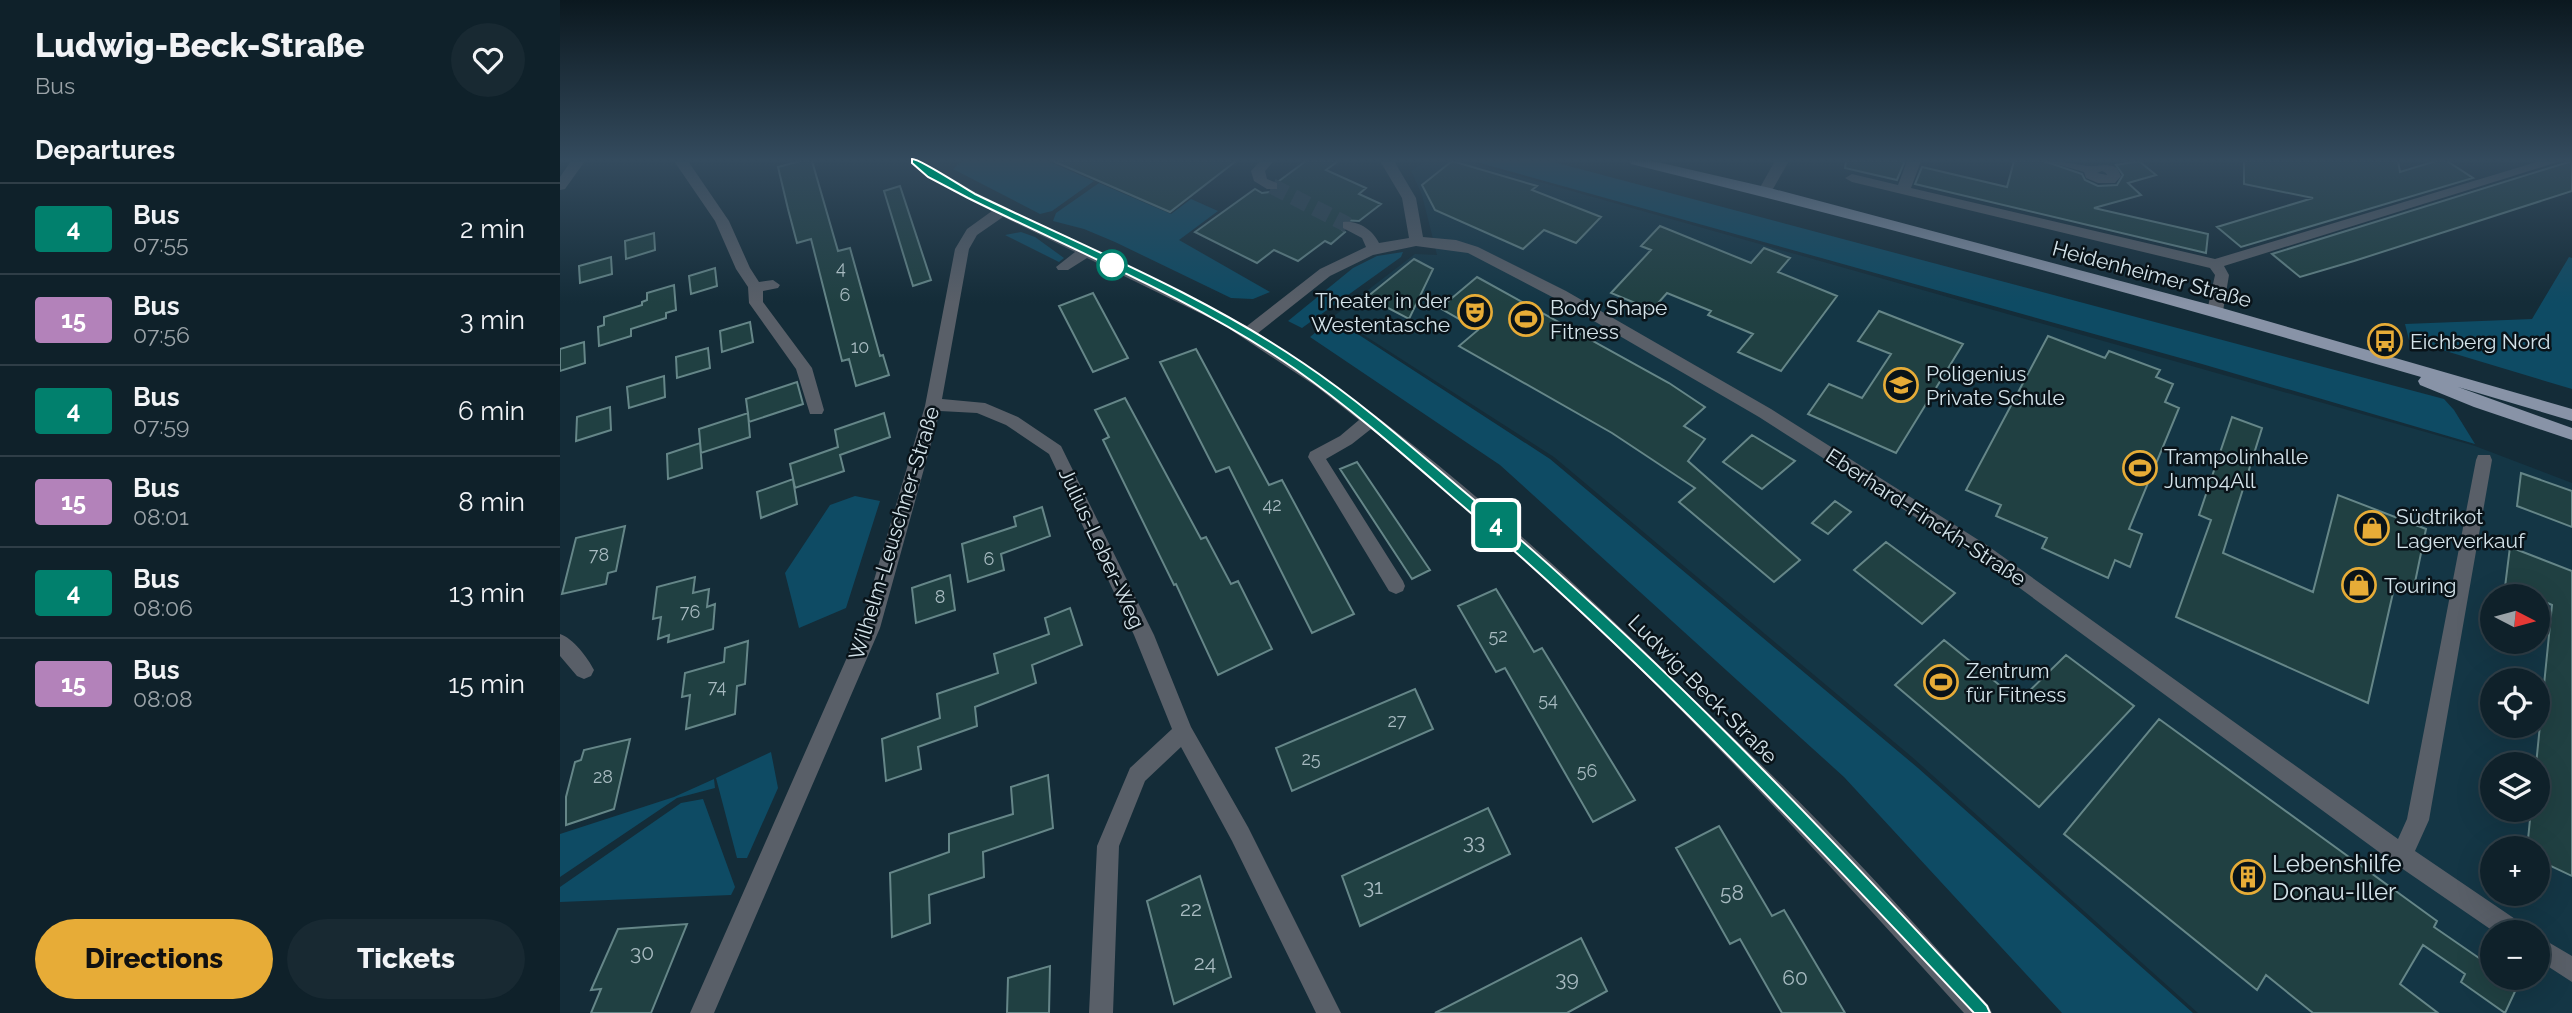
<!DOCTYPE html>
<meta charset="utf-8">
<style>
body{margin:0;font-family:Raleway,sans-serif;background:#182932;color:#f1f3f6;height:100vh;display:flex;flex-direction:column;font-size:26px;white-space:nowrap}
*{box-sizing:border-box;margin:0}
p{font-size:23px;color:#9ba3a8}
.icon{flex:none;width:38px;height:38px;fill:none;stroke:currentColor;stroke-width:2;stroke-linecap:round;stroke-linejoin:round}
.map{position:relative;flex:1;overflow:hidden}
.details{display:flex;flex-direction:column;background:#0f212a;width:560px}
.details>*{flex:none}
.badge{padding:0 14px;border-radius:5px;font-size:24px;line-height:46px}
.needle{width:46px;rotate:96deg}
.fabs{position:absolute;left:1920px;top:584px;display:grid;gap:14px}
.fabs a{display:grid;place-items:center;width:70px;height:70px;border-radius:50%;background:#0f212a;box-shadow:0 7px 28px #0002,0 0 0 2px #2f3e47;font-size:35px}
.map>.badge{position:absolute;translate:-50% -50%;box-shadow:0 0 0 4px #fff}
h2{padding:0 35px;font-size:26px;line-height:63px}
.round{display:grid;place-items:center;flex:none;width:74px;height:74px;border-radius:37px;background:#182932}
.overview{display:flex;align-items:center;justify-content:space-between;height:119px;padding:0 35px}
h1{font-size:33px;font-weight:800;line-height:52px}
.cta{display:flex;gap:14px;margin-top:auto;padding:14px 35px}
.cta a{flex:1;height:80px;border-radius:42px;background:#e7ac37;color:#111;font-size:28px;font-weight:800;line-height:80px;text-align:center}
.cta a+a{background:#182932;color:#f1f3f6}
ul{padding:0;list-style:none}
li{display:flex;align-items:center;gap:21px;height:91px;padding:0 35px;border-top:2px solid #2f3e47}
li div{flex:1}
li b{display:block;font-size:26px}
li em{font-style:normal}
li .badge{min-width:77px;font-weight:700;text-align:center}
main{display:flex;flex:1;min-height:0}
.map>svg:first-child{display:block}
</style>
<main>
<section class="details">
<div class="overview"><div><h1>Ludwig-Beck-Straße</h1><p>Bus</p></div><a class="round"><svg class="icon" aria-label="heart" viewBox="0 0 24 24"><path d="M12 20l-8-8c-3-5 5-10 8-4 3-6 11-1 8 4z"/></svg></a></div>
<h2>Departures</h2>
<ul>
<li><span class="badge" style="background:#01806d;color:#fff">4</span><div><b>Bus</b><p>07:55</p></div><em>2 min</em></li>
<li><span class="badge" style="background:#b382ba;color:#fff">15</span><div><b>Bus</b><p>07:56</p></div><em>3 min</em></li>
<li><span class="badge" style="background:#01806d;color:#fff">4</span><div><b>Bus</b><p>07:59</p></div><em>6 min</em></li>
<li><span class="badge" style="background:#b382ba;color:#fff">15</span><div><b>Bus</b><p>08:01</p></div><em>8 min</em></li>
<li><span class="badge" style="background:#01806d;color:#fff">4</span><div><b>Bus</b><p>08:06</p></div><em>13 min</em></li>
<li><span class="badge" style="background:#b382ba;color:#fff">15</span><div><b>Bus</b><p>08:08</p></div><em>15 min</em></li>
</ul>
<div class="cta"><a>Directions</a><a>Tickets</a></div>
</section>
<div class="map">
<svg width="2012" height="1013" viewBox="0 0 2012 1013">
<rect width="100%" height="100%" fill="#142c38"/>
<!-- built -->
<path fill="#143645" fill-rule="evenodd" d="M 865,161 L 906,161 L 1915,446 L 2012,483 L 2012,1013 L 1638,1013 L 1352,757 L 994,457 L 774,316 L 855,254 L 877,255 L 862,195 L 851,171 ZM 1932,597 L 1978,597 L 1978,642 L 1932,642 ZM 1932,681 L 1978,681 L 1978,726 L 1932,726 ZM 1932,765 L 1978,765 L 1978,810 L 1932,810 ZM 1932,849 L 1978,849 L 1978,894 L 1932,894 ZM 1932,933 L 1978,933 L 1978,978 L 1932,978 Z"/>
<!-- green -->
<path fill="#0e4b64" d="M 402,161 L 487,161 L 534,181 L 492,211 L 480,214 L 393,169 Z
M 913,161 L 990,161 L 1884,399 L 1894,410 L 1915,444 L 1642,364 Z
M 539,183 L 611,214 L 631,199 L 658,211 L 619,240 L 710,292 L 693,299 L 671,298 L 555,242 L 524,229 L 493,221 L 496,213 Z
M 461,232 L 475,237 L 504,258 L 499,262 L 445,235 Z
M 843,252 L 841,257 L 742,328 L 728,321 L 793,268 L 817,256 Z
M 2009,257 L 2012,258 L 2012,389 L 1849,340 L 1845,324 L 1972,319 Z
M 773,318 L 990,459 L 1358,768 L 1633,1013 L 1502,1013 L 1284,777 L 940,465 L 750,337 Z
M 295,496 L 320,501 L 286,608 L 239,628 L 225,573 L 270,505 Z
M 211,752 L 218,788 L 187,858 L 177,858 L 156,778 Z
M 154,779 L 155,788 L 117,798 L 0,877 L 0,834 L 114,797 Z
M 143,799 L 175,887 L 171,895 L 0,902 L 0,887 L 121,803 Z"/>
<!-- building -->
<path fill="#204042" stroke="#658688" stroke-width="2" d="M 240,161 L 252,161 L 278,251 L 290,248 L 320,356 L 323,355 L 329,375 L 296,386 L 289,359 L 282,361 L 251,239 L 237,243 L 228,209 L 218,167 Z
M 493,161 L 676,161 L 610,212 Z
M 746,161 L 778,161 L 766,170 L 806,188 L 799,194 L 821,204 L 799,221 L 781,220 L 780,228 L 785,232 L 771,244 L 765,241 L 738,261 L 714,250 L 697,263 L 635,232 L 695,189 L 702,193 L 719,191 L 719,181 Z
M 892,161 L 977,186 L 972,190 L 1041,217 L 1016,243 L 984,230 L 963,249 L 875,210 L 862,185 Z
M 1286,161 L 1341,161 L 1344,163 L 1337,180 L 1285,168 Z
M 1454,161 L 1484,161 L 1522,174 L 1525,180 L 1538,186 L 1557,185 L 1563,175 L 1556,165 L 1579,161 L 1596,175 L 1568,183 L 1581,195 L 1534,208 L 1648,234 L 1646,253 L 1355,184 L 1362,167 L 1447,187 Z
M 1684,161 L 1838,161 L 1840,172 L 1876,161 L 1887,161 L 1913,178 L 1681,247 L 1657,227 L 1753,198 L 1684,184 Z
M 2012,161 L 2012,191 L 1794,261 L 1740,277 L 1712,254 Z
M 340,186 L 371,280 L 353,286 L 324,191 Z
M 1100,226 L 1191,263 L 1204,248 L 1230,258 L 1218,272 L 1277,296 L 1221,371 L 1178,352 L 1193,334 L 1148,315 L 1151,311 L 1107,293 L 1092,310 L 1051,293 L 1091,250 L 1081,246 Z
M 94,233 L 95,250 L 66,259 L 65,241 Z
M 51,257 L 52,274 L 20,283 L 19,266 Z
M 854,259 L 873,269 L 849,319 L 807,297 Z
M 155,268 L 157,286 L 131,294 L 129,276 Z
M 917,277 L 1109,383 L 1145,407 L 1124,426 L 1145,439 L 1128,461 L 1240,560 L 1214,582 L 1119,502 L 1135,488 L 1052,433 L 899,346 L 918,330 L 880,308 Z
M 114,285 L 116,310 L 106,313 L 106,318 L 71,329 L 71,336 L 39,346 L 38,327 L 44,325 L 44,317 L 82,305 L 82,302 L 87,300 L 87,293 Z
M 533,293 L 568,358 L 533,372 L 499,306 Z
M 1319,311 L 1403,344 L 1336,453 L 1248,414 L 1269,384 L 1302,398 L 1331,354 L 1298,341 Z
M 190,322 L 193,342 L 162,352 L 160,331 Z
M 1488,336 L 1545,358 L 1549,351 L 1600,370 L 1596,377 L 1613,384 L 1605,402 L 1619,408 L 1569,529 L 1582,534 L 1570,567 L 1555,560 L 1548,578 L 1482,548 L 1487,538 L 1436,516 L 1441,505 L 1406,490 Z
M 24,342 L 25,363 L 0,371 L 0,349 Z
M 148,348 L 150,368 L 117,378 L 116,357 Z
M 636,349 L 709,485 L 722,480 L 794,614 L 752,633 L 669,467 L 656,472 L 600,362 Z
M 104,376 L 105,397 L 69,408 L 67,387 Z
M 237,382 L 243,404 L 189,422 L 186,399 Z
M 565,398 L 641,539 L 646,537 L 671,584 L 678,581 L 712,649 L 658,675 L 616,584 L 614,585 L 543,440 L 549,437 L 535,410 Z
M 50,407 L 51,430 L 16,441 L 17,417 Z
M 188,413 L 190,437 L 141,453 L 139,429 Z
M 324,413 L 330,437 L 280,455 L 284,471 L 235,488 L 230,464 L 278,447 L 275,430 Z
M 1672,417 L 1702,428 L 1663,553 L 1753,592 L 1778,495 L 1866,529 L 1853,592 L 1835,584 L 1808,703 L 1616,617 L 1651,520 L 1639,515 Z
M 1192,435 L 1235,461 L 1202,489 L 1163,462 Z
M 140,443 L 142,468 L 108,479 L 107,454 Z
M 797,462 L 870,570 L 852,579 L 780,469 Z
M 1961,473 L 2012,491 L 2012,527 L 1957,506 Z
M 233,479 L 237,504 L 201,518 L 197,492 Z
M 1275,501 L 1291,512 L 1268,534 L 1252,523 Z
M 482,507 L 490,536 L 441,554 L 444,570 L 408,582 L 402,544 L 456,526 L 454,517 Z
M 65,526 L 56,571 L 48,573 L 46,584 L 2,594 L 16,538 Z
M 1326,542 L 1395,593 L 1362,624 L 1294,570 Z
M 1950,547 L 2012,571 L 2012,876 L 1978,860 L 1978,849 L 1967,849 L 1971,810 L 1978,810 L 1976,765 L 1992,605 L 1978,599 L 1978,597 L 1945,587 Z
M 390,575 L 395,610 L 356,623 L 352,588 Z
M 135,577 L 133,593 L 149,589 L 147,607 L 155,604 L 153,629 L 108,642 L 109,635 L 98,639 L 101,617 L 93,619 L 97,587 Z
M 936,589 L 974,652 L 982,648 L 1075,800 L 1033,822 L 945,668 L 936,672 L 898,606 Z
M 510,608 L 522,645 L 472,665 L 476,683 L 415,707 L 417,726 L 358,747 L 361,769 L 326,781 L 322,739 L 380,718 L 377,694 L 438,673 L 434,654 L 489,634 L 485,618 Z
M 1384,640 L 1459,701 L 1506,655 L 1574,706 L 1479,807 L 1335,685 Z
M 188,641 L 185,684 L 177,686 L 175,714 L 126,729 L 130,695 L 122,697 L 125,673 L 164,662 L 165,648 Z
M 855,689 L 873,729 L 732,791 L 716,748 Z
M 1599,719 L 1877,921 L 1874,927 L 1932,967 L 1932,978 L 1948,978 L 1958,985 L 1945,1013 L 1901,982 L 1905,974 L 1863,945 L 1840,984 L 1878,1013 L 1753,1013 L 1706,975 L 1697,990 L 1504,834 Z
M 70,739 L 54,809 L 6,825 L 6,797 L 15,762 L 21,760 L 24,750 Z
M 488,775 L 493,828 L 423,852 L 424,877 L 369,895 L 370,923 L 332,937 L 330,873 L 389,852 L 389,834 L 453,814 L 451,787 Z
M 928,808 L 950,854 L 800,926 L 782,876 Z
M 1159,826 L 1212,916 L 1224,910 L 1285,1013 L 1222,1013 L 1180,939 L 1170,944 L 1116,848 Z
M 640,876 L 671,977 L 614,1004 L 587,901 Z
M 127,924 L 91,1013 L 31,1013 L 41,989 L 31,990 L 58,929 Z
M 1021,938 L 1047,991 L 1007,1013 L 875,1013 Z
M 490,966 L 489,1013 L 447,1013 L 448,978 Z"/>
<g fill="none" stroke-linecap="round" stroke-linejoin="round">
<!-- minor-tunnel -->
<path stroke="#314753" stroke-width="16" stroke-dasharray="16 8" stroke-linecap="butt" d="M 712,186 L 788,225"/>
<!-- minor -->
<path fill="#595f68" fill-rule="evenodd" d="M 11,161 L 25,161 L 5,189 L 0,190 L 0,177 Z
M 114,161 L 128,161 L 169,221 L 190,268 L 199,282 L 213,280 L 220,285 L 218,288 L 203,291 L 203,302 L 252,368 L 264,410 L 262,414 L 250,414 L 236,369 L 189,303 L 188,287 L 176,269 L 155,221 Z
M 348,161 L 363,161 L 417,193 L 687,326 L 760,269 L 806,247 L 802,238 L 783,228 L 783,222 C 798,220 813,230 819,243 L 849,238 L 842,198 L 820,161 L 834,161 L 856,198 L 863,237 L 896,240 L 918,247 L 1006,291 L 1211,409 L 1428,546 L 1838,839 L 1847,819 L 1916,460 L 1918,455 L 1930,455 L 1932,460 L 1869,820 L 1855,851 L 1964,925 L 1967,933 L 1936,933 L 1834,863 L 1416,556 L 1199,417 L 996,299 L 908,253 L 856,246 L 813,255 L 770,276 L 698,333 C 852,433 989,556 1119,685 C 1167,732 1216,778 1263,826 C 1320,884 1373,945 1428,1005 L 1432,1013 L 1404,1013 C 1218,808 1029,601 811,429 L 792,444 L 766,459 L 843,581 L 845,586 L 843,591 L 836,594 L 829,591 L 748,457 L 750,452 L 780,436 L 799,420 L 757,387 L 662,324 L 527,258 L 508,270 L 498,270 L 496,267 L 515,252 L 443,217 L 417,235 L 409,249 L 382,399 L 425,403 L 458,417 L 501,446 L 594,635 L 631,727 L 688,827 L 781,1013 L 756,1013 L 672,841 L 621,747 L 585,781 L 559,846 L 553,1013 L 529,1013 L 537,846 L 570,768 L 612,729 L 574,635 L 489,454 L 446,425 L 417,413 L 380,411 L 320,628 L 154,1013 L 130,1013 L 300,628 L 365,406 L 395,249 L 407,229 L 432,211 L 367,177 Z
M 700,161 L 714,161 L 705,171 L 707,179 L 717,183 L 717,189 L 707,189 L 694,181 L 691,171 Z
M 1215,161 L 1229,161 L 1210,194 L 1200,194 L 1198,191 Z
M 1347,161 L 1361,161 L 1351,188 L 1655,259 L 1980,161 L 2001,161 L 1664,266 L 1669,275 L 1663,311 L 1655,316 L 1647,311 L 1655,275 L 1650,268 L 1292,182 L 1285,178 L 1292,174 L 1338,185 Z
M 1486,161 C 1501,161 1514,164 1528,166 C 1540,167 1545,162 1557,168 L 1561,176 L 1555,183 L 1538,183 L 1526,178 L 1524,172 ZM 1542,171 L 1546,173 L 1547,175 L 1537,173 Z
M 0,634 C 13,638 28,658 34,670 L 31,676 L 24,679 L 17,676 L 0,656 Z
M 1978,936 L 2012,956 L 2012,982 L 1978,960 Z"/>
<!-- major -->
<path fill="#8893a7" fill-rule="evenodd" d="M 1069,161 L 1093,161 L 1210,188 L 1655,306 L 2012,409 L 2012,421 L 1898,387 L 2012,428 L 2012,440 L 1914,407 L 1860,385 L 1858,381 L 1861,377 C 1599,300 1336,229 1071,164 Z"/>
</g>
<!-- sky -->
<linearGradient id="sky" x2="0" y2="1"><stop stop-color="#0b181f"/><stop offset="0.53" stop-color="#344b5e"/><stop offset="1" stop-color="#344b5e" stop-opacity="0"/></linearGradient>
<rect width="2012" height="303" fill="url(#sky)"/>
<!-- line -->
<path fill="#01806d" stroke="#fff" stroke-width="2" d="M 352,159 C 359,158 404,188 415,194 C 525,247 642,294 743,363 C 801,402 854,449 907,494 C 1094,650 1262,828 1427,1006 L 1430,1013 L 1414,1013 C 1250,839 1084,660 898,502 C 845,456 792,409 735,369 C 637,301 515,251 408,198 L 368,177 L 352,163 Z"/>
<!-- icons -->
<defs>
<g id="theatre-ring" transform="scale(1.75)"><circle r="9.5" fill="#091319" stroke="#e7ac37" stroke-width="1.5"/><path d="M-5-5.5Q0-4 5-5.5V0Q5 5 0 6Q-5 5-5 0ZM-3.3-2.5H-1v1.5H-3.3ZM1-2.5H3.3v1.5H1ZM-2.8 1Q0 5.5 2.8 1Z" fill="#e7ac37"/></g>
<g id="stadium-ring" transform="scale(1.75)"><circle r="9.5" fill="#091319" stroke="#e7ac37" stroke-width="1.5"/><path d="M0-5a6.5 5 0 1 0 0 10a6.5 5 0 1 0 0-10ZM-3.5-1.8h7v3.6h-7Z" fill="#e7ac37"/></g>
<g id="bus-ring" transform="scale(1.75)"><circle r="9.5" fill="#091319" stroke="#e7ac37" stroke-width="1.5"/><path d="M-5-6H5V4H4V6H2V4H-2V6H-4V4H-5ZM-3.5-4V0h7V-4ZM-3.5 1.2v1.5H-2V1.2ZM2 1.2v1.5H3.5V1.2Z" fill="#e7ac37"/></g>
<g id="school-ring" transform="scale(1.75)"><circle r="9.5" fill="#091319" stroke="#e7ac37" stroke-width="1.5"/><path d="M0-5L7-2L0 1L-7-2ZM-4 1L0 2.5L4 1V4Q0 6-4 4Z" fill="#e7ac37"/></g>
<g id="shop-ring" transform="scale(1.75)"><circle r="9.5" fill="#091319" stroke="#e7ac37" stroke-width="1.5"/><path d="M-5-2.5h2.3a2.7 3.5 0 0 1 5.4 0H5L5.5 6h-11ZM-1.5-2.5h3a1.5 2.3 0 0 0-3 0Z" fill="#e7ac37"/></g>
<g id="building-ring" transform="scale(1.75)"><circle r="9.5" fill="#091319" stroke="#e7ac37" stroke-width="1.5"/><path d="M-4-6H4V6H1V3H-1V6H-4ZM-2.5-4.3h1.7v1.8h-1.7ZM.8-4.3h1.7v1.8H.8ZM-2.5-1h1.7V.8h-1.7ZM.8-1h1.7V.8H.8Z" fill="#e7ac37"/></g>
</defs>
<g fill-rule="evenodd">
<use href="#theatre-ring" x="915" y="312"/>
<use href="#stadium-ring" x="966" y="319"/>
<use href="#bus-ring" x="1825" y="341"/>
<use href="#school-ring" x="1341" y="385"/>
<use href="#stadium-ring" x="1580" y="468"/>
<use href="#shop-ring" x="1812" y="528"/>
<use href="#shop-ring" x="1799" y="585"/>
<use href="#stadium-ring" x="1381" y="682"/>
<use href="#building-ring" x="1688" y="877"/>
</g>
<!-- markers -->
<circle fill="#fff" stroke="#01806d" stroke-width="3.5" cx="552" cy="265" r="14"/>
<g text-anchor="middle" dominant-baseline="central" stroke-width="5" stroke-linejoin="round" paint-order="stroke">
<!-- number labels -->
<g font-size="18" fill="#a7bac0">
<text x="281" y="267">4</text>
<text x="285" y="294">6</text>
<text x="300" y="346">10</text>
<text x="712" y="504">42</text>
<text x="39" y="554">78</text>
<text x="429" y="558">6</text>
<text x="380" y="596">8</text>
<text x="130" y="611">76</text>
<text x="938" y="635">52</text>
<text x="157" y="686">74</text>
<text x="988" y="699">54</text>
<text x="837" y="720">27</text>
<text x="751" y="758">25</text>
<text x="1027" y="770">56</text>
<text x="43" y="776">28</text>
</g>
<!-- street labels -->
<g font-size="21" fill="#d4e3ea" stroke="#091319">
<text transform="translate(1592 274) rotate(15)">Heidenheimer Straße</text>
<text transform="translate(1366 517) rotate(33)">Eberhard-Finckh-Straße</text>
<text transform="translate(334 533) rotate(-73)">Wilhelm-Leuschner-Straße</text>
<text transform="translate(542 548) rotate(65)">Julius-Leber-Weg</text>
<text transform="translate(1143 689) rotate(45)">Ludwig-Beck-Straße</text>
</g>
<!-- poi labels -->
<g font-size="21" fill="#d4e3ea" stroke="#091319" text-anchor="start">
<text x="890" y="300" text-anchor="end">Theater in der<tspan x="890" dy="24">Westentasche</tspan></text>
<text x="990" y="307">Body Shape<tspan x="990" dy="24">Fitness</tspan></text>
<text x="1850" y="341">Eichberg Nord</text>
<text x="1366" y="373">Poligenius<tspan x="1366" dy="24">Private Schule</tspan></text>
<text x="1604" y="456">Trampolinhalle<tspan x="1604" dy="24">Jump4All</tspan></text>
<text x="1836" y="516">Südtrikot<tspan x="1836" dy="24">Lagerverkauf</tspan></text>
<text x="1824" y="585">Touring</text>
<text x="1406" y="670">Zentrum<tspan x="1406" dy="24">für Fitness</tspan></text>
</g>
<!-- near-number labels -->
<g font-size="21" fill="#a7bac0">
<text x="914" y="841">33</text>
<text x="813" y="886">31</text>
<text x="1172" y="892">58</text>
<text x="631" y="908">22</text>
<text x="82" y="952">30</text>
<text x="645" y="962">24</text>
<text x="1235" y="977">60</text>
<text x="1007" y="978">39</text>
</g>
<!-- near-poi labels -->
<g font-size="24" fill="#d4e3ea" stroke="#091319" text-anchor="start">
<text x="1712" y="863">Lebenshilfe<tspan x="1712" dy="28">Donau-Iller</tspan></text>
</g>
</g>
</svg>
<div class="fabs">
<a><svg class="needle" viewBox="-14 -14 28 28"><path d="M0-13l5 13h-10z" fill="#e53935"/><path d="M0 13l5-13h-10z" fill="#9ba3a8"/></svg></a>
<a><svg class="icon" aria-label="locate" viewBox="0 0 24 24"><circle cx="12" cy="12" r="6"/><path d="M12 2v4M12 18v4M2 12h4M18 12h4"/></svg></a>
<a><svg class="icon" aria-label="layers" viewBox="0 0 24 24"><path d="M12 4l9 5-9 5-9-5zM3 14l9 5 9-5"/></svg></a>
<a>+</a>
<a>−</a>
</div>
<b class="badge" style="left:936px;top:525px;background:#01806d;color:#fff">4</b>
</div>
</main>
